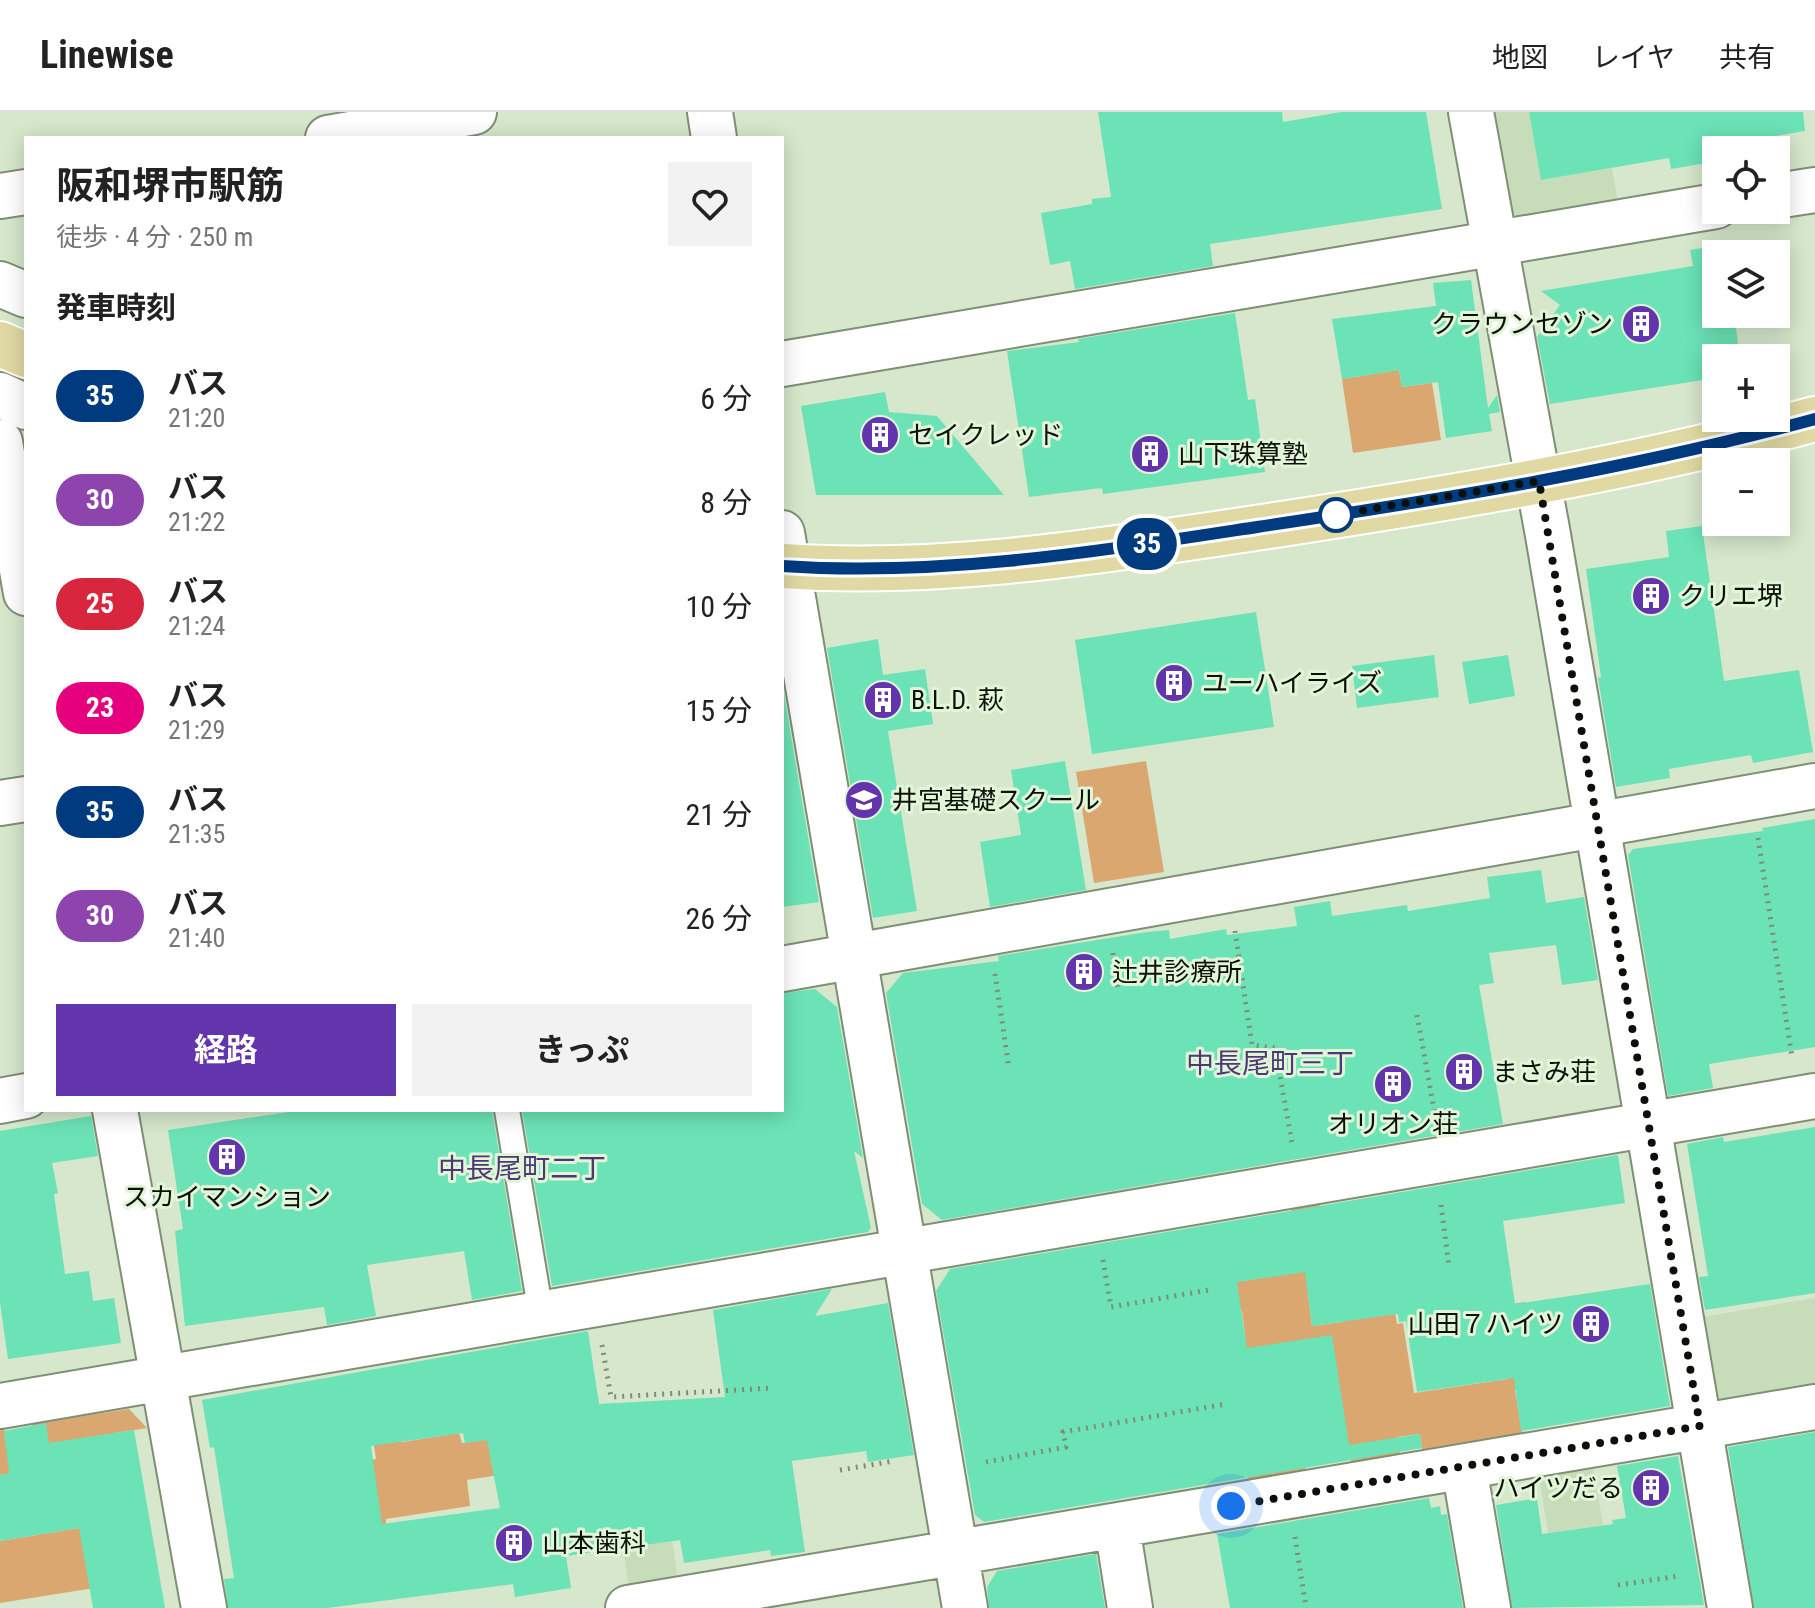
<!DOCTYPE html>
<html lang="ja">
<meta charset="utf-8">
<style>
body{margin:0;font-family:"Roboto Condensed","Noto Sans JP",sans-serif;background:#f2f2f2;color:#222;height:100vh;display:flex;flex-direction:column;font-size:30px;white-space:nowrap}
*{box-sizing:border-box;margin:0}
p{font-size:26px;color:#767676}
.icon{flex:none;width:44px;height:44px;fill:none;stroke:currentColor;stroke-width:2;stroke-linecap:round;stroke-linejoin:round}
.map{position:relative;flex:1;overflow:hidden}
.sheet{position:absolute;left:24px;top:24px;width:760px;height:976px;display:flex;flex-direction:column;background:#fff;border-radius:0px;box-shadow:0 4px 20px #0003}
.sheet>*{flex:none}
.badge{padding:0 16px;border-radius:26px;font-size:28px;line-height:52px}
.fabs{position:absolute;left:1702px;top:24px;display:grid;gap:16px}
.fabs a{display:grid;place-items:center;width:88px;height:88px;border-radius:0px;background:#fff;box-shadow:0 4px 20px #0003;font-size:40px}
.you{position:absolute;width:40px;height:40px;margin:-20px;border:6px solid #fff;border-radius:50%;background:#1a73e8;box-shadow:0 0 0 12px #1a73e833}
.map>.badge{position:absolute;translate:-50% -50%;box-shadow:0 0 0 4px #fff}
h2{padding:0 32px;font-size:30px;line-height:72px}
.round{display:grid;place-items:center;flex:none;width:84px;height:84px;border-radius:0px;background:#f2f2f2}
.headline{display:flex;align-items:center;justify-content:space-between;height:136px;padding:0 32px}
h1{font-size:38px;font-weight:700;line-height:60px}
.button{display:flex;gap:16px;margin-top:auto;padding:16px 32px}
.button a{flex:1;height:92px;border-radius:0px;background:#6235ad;color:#fff;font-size:32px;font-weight:700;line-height:92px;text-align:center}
.button a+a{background:#f2f2f2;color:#222}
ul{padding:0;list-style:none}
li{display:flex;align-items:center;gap:24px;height:104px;padding:0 32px}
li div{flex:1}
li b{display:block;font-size:30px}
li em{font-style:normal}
li .badge{min-width:88px;font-weight:700;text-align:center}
header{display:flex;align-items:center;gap:48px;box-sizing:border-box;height:112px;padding:0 40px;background:#fff;border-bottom:2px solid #e0e0e0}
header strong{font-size:38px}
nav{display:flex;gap:44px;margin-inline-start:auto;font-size:28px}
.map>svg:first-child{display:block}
</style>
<header>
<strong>Linewise</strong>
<nav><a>地図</a><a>レイヤ</a><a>共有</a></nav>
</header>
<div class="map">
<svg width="1815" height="1496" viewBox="0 0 1815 1496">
<rect width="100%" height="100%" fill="#d6e7cb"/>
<!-- built -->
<path fill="#c7ddba" d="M 1491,0 L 1529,0 L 1541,68 L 1612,56 L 1618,90 L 1522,107 L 1508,99 Z
M 1815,1186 L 1815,1280 L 1718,1295 L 1702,1205 Z
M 1593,1354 L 1603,1413 L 1548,1421 L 1539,1363 Z
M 664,1374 L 678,1468 L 629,1477 L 615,1376 Z"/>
<!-- green -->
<path fill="#d9a76f" d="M 1399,258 L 1402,275 L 1432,271 L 1441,328 L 1353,341 L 1342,267 Z
M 1146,649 L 1164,760 L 1094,771 L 1076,660 Z
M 1318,1084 L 1326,1137 L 1308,1183 L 1312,1214 L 1342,1210 L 1390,1172 L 1397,1212 L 1403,1211 L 1414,1281 L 1508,1267 L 1500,1209 L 1469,1199 L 1525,1190 L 1537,1274 L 1515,1278 L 1523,1327 L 1423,1345 L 1420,1322 L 1397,1325 L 1401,1348 L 1352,1356 L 1346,1315 L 1305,1353 L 1306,1363 L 1248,1371 L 1225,1225 L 1245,1222 L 1242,1199 L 1217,1173 L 1262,1166 L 1298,1144 L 1290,1088 Z
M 129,1297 L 147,1316 L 85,1326 L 76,1351 L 0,1363 L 0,1316 L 4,1316 L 6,1330 L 34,1325 L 32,1312 Z
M 372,1321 L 403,1330 L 459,1321 L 462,1331 L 515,1324 L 524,1359 L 467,1368 L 470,1394 L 386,1407 L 386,1414 L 336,1421 L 326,1354 L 376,1347 Z
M 79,1416 L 113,1473 L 0,1491 L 0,1429 Z"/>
<!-- building -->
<path fill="#6be3b6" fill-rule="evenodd" d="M 1098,0 L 1282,0 L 1283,10 L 1341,0 L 1426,0 L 1442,97 L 1210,132 L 1213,154 L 1075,177 L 1070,149 L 1050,153 L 1041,101 L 1092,92 L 1092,87 L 1111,85 Z
M 1529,0 L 1803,0 L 1805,19 L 1704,36 L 1706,51 L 1671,57 L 1669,46 L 1541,68 Z
M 1724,132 L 1725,142 L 1716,142 L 1716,202 L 1734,202 L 1740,246 L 1716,246 L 1716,266 L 1550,292 L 1537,225 L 1560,193 L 1541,179 L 1693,154 L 1690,138 Z
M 1471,168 L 1488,296 L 1497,283 L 1500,300 L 1489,302 L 1492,319 L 1446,326 L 1438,270 L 1402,275 L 1399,258 L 1342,267 L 1332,207 L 1436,194 L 1433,171 Z
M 1235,201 L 1248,288 L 1255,287 L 1265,360 L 1103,382 L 1102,376 L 1029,385 L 1007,239 L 1079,230 L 1078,227 Z
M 885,280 L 889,300 L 937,304 L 1004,383 L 816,383 L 801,294 Z
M 1702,414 L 1724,569 L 1799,558 L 1813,640 L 1753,651 L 1751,643 L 1669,657 L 1670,666 L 1616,675 L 1598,566 L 1601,565 L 1586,457 L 1669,445 L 1666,419 Z
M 1256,500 L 1274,615 L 1092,642 L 1075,528 Z
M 878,527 L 883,563 L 925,557 L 933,612 L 888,619 L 917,799 L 873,806 L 827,536 Z
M 1434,543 L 1439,585 L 1357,596 L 1352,554 Z
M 1508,543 L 1515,584 L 1469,592 L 1462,550 Z
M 782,570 L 819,790 L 782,795 Z
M 1065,649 L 1086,778 L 990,795 L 980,730 L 1021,723 L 1011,658 Z
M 1815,707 L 1815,935 L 1709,952 L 1713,976 L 1668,984 L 1628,743 L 1633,737 L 1763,719 L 1762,716 Z
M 1541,758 L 1546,791 L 1584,785 L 1598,868 L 1562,873 L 1556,833 L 1489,841 L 1494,871 L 1479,873 L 1503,1012 L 942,1108 L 922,1092 L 886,881 L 903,861 L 999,849 L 998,844 L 1147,820 L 1169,818 L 1170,827 L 1226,817 L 1227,823 L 1297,814 L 1294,795 L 1330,789 L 1332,804 L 1407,793 L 1408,799 L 1490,786 L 1487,765 Z
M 815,877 L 837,895 L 863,1046 L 854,1039 L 871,1116 L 868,1120 L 552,1174 L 522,998 L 782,998 L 782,881 Z
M 302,998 L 492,998 L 522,1179 L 472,1188 L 464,1139 L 367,1153 L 376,1204 L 327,1213 L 324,1195 L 185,1214 L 175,1119 L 183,1117 L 168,1018 Z
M 91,1004 L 98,1044 L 52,1051 L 58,1081 L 54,1082 L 65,1162 L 89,1159 L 93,1189 L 114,1186 L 121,1231 L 8,1247 L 0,1191 L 0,1019 Z
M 1815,1015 L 1815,1181 L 1705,1198 L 1699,1165 L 1708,1164 L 1687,1032 L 1723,1025 L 1724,1030 Z
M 1618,1043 L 1625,1091 L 1503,1109 L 1515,1192 L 1650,1172 L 1670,1294 L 1521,1319 L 1514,1266 L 1417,1280 L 1406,1209 L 1399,1210 L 1398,1202 L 1312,1214 L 1305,1160 L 1237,1170 L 1247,1236 L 1332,1223 L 1349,1333 L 1420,1322 L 1422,1336 L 984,1410 L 975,1403 L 936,1179 L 950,1157 Z
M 832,1177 L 815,1204 L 888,1191 L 914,1343 L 868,1350 L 866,1339 L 792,1349 L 805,1440 L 771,1444 L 770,1438 L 684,1451 L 680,1428 L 566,1444 L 571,1476 L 515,1485 L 513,1472 L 327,1496 L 228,1496 L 224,1467 L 234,1466 L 214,1335 L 210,1336 L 202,1288 L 588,1219 L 599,1292 L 725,1285 L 713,1198 ZM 463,1321 L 465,1331 L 487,1328 L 500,1396 L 382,1412 L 371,1334 Z
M 46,1311 L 49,1331 L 134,1318 L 165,1496 L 93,1496 L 79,1416 L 0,1429 L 0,1363 L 9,1361 L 4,1319 Z
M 1815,1320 L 1815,1496 L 1754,1496 L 1728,1335 Z
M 1678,1344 L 1704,1493 L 1512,1496 L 1496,1393 L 1537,1386 L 1542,1422 L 1613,1412 L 1612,1408 L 1626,1406 L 1617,1354 Z
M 1429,1386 L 1431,1396 L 1440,1394 L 1441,1403 L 1447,1402 L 1463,1496 L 1230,1496 L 1217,1422 Z
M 1096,1442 L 1105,1496 L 989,1496 L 987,1475 L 997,1459 Z"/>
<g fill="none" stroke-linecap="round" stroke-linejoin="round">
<!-- service casing -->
<g stroke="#7f8f75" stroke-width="28">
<path id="service" d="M 507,998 L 541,1202"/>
</g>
<!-- minor casing -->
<g stroke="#7f8f75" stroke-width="48">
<path id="minor" d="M 710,0 L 714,26
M 1471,0 L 1548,423 L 1730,1496
M 328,26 L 474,0
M 0,84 L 26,80
M 1776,84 L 1815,78
M 0,172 L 26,183
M 782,252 L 1716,94
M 0,283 L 26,295
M 0,330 L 26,481
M 782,421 L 965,1496
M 0,691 L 26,687
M 782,857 L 1815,674
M 0,989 L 26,984
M 115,998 L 204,1496
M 0,1294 L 1815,984
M 1464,1355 L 1488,1496
M 1117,1414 L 1130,1496
M 628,1496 L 1815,1295"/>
</g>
<!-- primary casing -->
<g stroke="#fff" stroke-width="48">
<path id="primary" d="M 0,232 L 26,243
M 782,454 C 946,465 1108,438 1269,414 C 1452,386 1636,356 1815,307"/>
</g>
<!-- path -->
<path stroke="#7f8c78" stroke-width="5" stroke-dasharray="2 6" stroke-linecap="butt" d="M 1758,726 L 1792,945
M 1235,819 L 1252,933 L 1275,936 L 1292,1031
M 1113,841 L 1118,879
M 995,862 L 1009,956
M 1417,903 L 1435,1003
M 1441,1093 L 1449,1154
M 1103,1148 L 1111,1195 L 1209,1178
M 602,1233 L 611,1285 L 773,1276
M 986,1350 L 1066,1335 L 1063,1320 L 1226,1292
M 840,1358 L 894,1349
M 1295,1425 L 1306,1496
M 1618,1473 L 1679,1464"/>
<!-- service -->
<use href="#service" stroke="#fff" stroke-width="24"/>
<!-- minor -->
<use href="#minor" stroke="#fff" stroke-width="44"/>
<!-- primary -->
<use href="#primary" stroke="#e0d9a3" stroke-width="44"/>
</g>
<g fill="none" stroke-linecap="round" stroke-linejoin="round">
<!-- line casing -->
<g stroke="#fff" stroke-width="18">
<path id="line" d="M 782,454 C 942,465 1100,439 1257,415 C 1444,387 1632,357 1815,307"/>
</g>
<!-- line -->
<use href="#line" stroke="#003b80" stroke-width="12"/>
<!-- walk -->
<path stroke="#0b1108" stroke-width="8" stroke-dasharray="0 14.4" d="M 1231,1394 L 1700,1314 L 1539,369 L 1336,403"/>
</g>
<!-- icons -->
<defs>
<g id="building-disc" transform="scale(2)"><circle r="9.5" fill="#6235ad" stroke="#e3f5d8"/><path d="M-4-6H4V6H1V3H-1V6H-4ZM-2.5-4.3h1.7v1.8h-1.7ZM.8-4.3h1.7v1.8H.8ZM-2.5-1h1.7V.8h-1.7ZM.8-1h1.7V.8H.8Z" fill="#fff"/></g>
<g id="university-disc" transform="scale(2)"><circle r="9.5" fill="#6235ad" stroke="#e3f5d8"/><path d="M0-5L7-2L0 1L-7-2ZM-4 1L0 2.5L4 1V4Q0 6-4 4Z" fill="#fff"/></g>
</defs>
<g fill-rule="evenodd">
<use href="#building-disc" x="1641" y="212"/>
<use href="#building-disc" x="880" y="323"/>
<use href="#building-disc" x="1150" y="342"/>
<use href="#building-disc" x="1651" y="484"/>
<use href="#building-disc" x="1174" y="571"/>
<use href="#building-disc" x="883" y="588"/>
<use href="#university-disc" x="864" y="688"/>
<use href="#building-disc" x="1084" y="860"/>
<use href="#building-disc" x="1464" y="960"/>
<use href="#building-disc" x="1393" y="972"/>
<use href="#building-disc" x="227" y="1045"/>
<use href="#building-disc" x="1591" y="1212"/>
<use href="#building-disc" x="1651" y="1376"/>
<use href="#building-disc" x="514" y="1431"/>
</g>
<!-- markers -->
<circle fill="#fff" stroke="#003b80" stroke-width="4" cx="1336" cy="403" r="16"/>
<g text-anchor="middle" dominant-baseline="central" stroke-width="6" stroke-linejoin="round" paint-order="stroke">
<!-- poi labels -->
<g font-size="26" fill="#0b1108" stroke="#e3f5d8" text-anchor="start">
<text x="1613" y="212" text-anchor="end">クラウンセゾン</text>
<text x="908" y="323">セイクレッド</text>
<text x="1178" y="342">山下珠算塾</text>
<text x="1679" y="484">クリエ堺</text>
<text x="1202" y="571">ユーハイライズ</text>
<text x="911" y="588">B.L.D. 萩</text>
<text x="892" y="688">井宮基礎スクール</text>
<text x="1112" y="860">辻井診療所</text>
<text x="1492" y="960">まさみ荘</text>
<text x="1393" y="1012" text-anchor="middle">オリオン荘</text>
<text x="227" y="1085" text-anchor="middle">スカイマンション</text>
<text x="1563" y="1212" text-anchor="end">山田７ハイツ</text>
<text x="1623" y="1376" text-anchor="end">ハイツだる</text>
<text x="542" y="1431">山本歯科</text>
</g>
<!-- neighbourhood labels -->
<g font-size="28" fill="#4b3975" stroke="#e3f5d8">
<text x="1270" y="951">中長尾町三丁</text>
<text x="522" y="1056">中長尾町二丁</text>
</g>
</g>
</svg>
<div class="fabs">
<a><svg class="icon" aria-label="locate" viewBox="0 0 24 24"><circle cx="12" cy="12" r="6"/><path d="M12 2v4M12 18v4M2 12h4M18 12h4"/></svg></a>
<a><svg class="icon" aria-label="layers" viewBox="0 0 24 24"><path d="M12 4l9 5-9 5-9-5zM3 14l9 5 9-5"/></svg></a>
<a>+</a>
<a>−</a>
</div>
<div class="you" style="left:1231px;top:1394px"></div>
<b class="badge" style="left:1147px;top:432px;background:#003b80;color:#fff">35</b>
<section class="sheet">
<div class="headline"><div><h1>阪和堺市駅筋</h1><p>徒歩 · 4 分 · 250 m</p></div><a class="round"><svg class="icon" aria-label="heart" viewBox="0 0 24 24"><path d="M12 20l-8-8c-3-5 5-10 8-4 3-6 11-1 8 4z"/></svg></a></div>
<h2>発車時刻</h2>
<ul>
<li><span class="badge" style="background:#003b80;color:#fff">35</span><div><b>バス</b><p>21:20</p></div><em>6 分</em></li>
<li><span class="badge" style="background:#8e44ad;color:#fff">30</span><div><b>バス</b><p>21:22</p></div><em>8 分</em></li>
<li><span class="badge" style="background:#d7263d;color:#fff">25</span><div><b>バス</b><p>21:24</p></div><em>10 分</em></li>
<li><span class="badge" style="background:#e6007e;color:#fff">23</span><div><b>バス</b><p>21:29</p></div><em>15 分</em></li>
<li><span class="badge" style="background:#003b80;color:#fff">35</span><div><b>バス</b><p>21:35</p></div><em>21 分</em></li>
<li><span class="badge" style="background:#8e44ad;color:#fff">30</span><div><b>バス</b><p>21:40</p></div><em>26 分</em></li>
</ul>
<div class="button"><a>経路</a><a>きっぷ</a></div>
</section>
</div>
